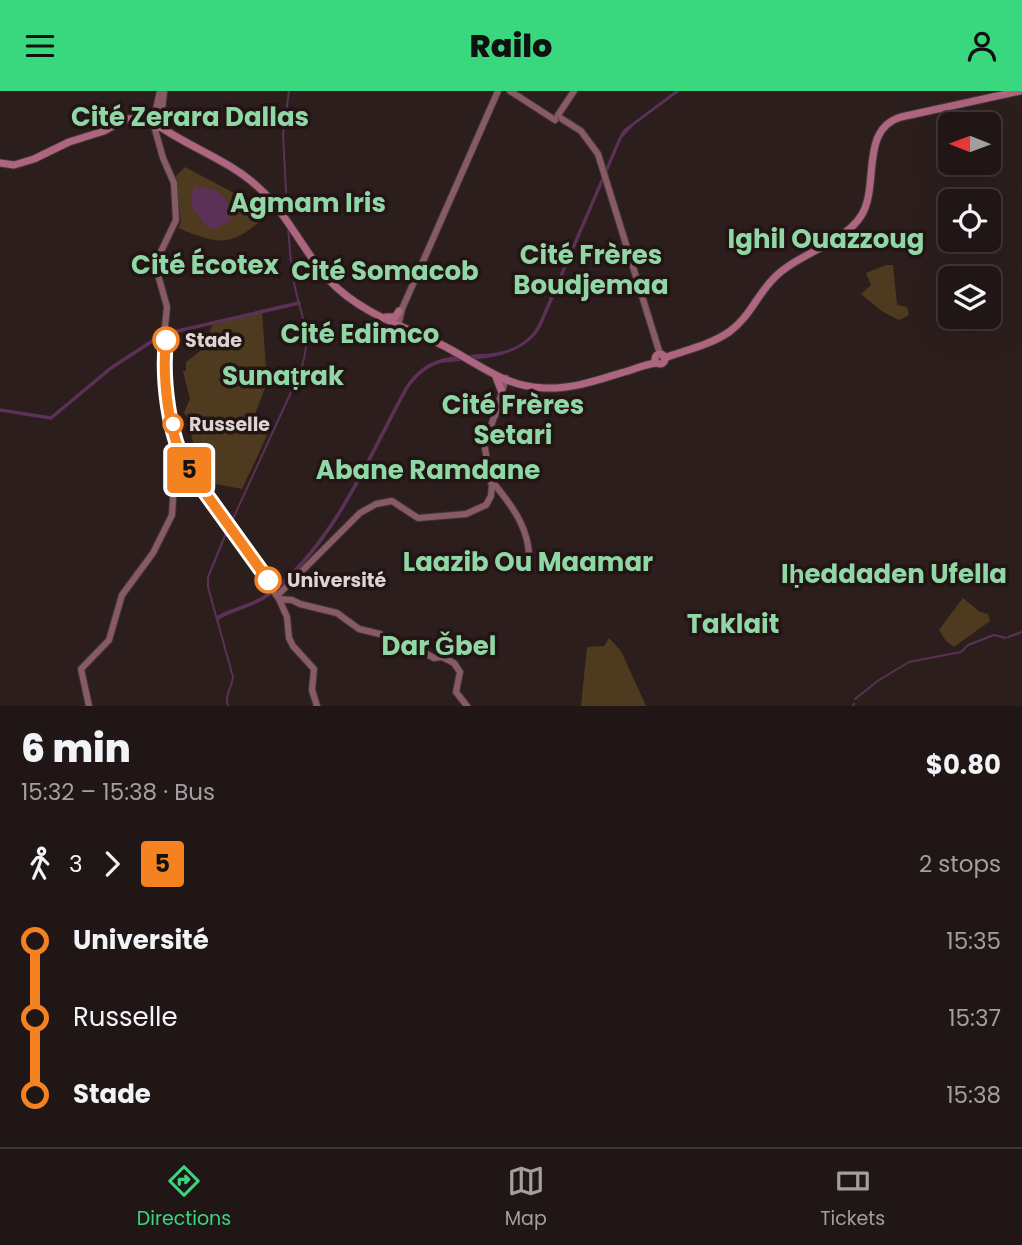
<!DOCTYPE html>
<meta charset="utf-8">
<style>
body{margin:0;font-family:Poppins,sans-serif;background:#2d2323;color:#f1f3f6;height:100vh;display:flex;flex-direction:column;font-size:26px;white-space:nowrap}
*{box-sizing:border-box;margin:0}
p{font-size:23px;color:#a29fa1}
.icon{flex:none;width:38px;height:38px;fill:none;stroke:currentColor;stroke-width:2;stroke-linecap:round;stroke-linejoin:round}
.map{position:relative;height:615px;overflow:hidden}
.sheet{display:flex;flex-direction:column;background:#211616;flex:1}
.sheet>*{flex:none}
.badge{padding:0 14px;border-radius:5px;font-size:24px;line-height:46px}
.needle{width:46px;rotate:271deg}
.tools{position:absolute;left:938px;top:21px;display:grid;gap:14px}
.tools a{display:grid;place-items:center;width:63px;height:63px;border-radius:10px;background:#211616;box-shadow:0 7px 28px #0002,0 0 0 2px #3e3535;font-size:35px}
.map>.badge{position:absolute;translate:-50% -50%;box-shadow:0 0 0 4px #fff}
.legs{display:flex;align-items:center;gap:10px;height:77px;padding:0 21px;font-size:23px}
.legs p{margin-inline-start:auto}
.head{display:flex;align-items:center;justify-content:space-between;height:119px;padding:0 21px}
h1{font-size:38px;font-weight:800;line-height:52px}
ul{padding:0 21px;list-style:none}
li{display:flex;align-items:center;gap:24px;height:77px;font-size:26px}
li i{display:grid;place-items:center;width:10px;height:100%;margin:0 9px;background:currentColor}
li i::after{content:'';width:18px;height:18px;margin:-9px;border:5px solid;border-radius:50%;background:#211616}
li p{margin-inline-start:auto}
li:first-child i{background:linear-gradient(#0000 50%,currentColor 0)}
li:last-child i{background:linear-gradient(currentColor 50%,#0000 0)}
header{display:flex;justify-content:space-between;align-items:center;height:91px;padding:0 21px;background:#39d87f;color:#111;font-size:32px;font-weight:800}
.tabs{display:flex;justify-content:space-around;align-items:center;height:98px;border-top:2px solid #3e3535;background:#211616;font-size:19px;color:#a29fa1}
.tabs a{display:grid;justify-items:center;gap:4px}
.tabs .selected{color:#39d87f}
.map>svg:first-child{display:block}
</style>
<header><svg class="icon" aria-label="menu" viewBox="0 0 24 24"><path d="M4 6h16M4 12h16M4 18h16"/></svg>Railo<svg class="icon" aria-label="person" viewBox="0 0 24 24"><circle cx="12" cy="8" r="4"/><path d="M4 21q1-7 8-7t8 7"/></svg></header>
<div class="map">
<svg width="1022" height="615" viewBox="0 0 1022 615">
<rect width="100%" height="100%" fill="#2c1e1d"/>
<!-- green -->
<path fill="#4e3b1f" d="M 185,76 L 268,120 L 267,124 C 231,157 220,154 178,137 L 181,131 L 176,85 Z
M 886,174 L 893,174 L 897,214 L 907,216 L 909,224 L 899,229 L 883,221 L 861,203 L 871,194 L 866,182 Z
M 262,221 L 267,292 L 253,328 L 272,334 L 242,398 L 211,392 L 211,388 L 205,386 L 192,369 L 195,357 L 189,337 L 190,334 L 184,321 L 190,308 L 183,280 L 186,280 L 186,271 L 205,256 L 212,234 Z
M 963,507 L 980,521 L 988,523 L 990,530 L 954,556 L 946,550 L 939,539 Z
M 609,547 L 621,560 L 646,615 L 581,615 L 587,556 L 604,555 Z"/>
<!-- water -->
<path fill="#5b3157" d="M 675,0 L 680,0 L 633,35 L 622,47 L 541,236 C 521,270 476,267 441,272 C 427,276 416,286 408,298 C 369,369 337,452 271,504 C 255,516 235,519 218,529 L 217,525 C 234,515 254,513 270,500 C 334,449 366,367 405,296 C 412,286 421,276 433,271 C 469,255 513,276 538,234 L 619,46 L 623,39 Z
M 194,96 C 217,95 231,106 231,130 L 214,138 L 204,134 C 200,124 189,117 191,107 C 191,103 193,100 194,96 Z"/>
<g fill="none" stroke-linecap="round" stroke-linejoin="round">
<!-- stream -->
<path stroke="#5b3157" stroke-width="2" d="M 287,119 L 283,44 L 289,0
M 231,432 L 298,286 C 316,243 300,228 293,186 C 290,170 290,154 288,137
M 227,440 L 208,486 L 208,496 L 233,586 C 232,597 224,604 228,615
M 1008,546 L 1022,541
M 855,608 L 879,589 L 909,571 L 961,561 L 968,554 L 994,544 L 1006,547
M 853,615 L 854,613"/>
<!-- canal -->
<path stroke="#5b3157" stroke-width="3.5" d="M 169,242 L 299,212
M 0,319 L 51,327 L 111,277 L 163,243"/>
<!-- primary-tunnel -->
<path stroke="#473938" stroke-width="7" stroke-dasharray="7 3.5" stroke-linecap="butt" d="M 160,11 L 158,29 L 165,38"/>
<!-- secondary casing -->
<g stroke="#443938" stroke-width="8">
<path id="secondary" d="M 510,0 L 555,29
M 558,24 L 574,0
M 154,27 L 160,0
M 161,27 L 164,1
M 562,28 L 581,40 L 598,63 L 660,263
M 154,35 L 163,67 L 174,92 L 176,129 L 155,173 L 167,216 L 161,276 L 174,356 L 186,379 L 279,508 L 287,526 L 289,547 L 293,555 L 314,578 L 312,599 L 317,615
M 398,236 L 402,218 L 498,0
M 495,325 L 506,287
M 488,344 L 494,326
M 483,346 L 491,392
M 495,394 C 514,417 531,441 529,472
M 277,505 L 360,422 L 376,413 L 392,410 L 418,427 L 466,423 L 486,414 L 491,405 L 492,394
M 279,508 L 292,509 L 300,513 L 337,522 L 359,538 L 380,543 L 402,559 L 423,561 L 434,567 L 442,566 L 454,572 L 460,581 L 456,601 L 467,615
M 89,615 L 81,578 L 109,549 L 122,504 L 153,462 L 172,424 L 176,360"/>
</g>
<!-- primary casing -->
<g stroke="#443938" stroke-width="9">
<path id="primary" d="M151.5 31a5.5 5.5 0 1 1 11 0a5.5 5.5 0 1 1-11 0Z
M 159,35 C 191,57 230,70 258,96 C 287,122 303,160 329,189 C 359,221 400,234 438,252 C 474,269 502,296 544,297 C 572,298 595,290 621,282 C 633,279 645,273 657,272
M 0,72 L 14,74 L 34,68 L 69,51 L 104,40 L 125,28 L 153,27
M 386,226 L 395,226 L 399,220
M655 268a5 5 0 1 1 10 0a5 5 0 1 1-10 0Z
M 664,267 C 686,259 710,254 729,241 C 749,227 757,204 774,187 C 797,163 843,153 861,125 C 880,96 859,38 901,26 L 1020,0
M 496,286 L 501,299"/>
</g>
<!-- secondary -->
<use href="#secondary" stroke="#875a66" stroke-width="6"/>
<!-- primary -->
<use href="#primary" stroke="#ae657f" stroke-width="7"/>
</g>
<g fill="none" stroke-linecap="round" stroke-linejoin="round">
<!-- line-1 casing -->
<g stroke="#fff" stroke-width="16">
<path id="line-1" d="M 166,249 C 162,287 168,344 188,378 L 268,489"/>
</g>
<!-- line-1 -->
<use href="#line-1" stroke="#f58220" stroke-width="10"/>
</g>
<!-- markers -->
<g fill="#fff" stroke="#f58220" stroke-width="3.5">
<circle cx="166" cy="249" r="12"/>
<circle cx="173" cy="333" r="9"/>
<circle cx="268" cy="489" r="12"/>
</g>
<g text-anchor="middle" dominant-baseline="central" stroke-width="7" stroke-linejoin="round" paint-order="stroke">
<!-- stop labels -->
<g font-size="19" font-weight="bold" fill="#ded4d3" stroke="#221514" text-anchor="start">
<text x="185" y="249">Stade</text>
<text x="189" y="333">Russelle</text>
<text x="287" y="489">Université</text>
</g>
<!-- district labels -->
<g font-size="26" font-weight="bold" fill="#90d7a6" stroke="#221514">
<text x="190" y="26">Cité Zerara Dallas</text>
<text x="308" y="112">Agmam Iris</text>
<text x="826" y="148">Ighil Ouazzoug</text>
<text x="591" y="164">Cité Frères<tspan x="591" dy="30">Boudjemaa</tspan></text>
<text x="205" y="174">Cité Écotex</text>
<text x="385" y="180">Cité Somacob</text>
<text x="360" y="243">Cité Edimco</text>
<text x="283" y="285">Sunaṭrak</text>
<text x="513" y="314">Cité Frères<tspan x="513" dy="30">Setari</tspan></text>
<text x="428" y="379">Abane Ramdane</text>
<text x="528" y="471">Laazib Ou Maamar</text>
<text x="894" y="483">Iḥeddaden Ufella</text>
<text x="733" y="533">Taklait</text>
<text x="439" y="555">Dar Ǧbel</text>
</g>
</g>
</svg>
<div class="tools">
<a><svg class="needle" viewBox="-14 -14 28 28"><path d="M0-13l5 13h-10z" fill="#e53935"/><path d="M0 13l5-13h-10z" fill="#a29fa1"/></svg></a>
<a><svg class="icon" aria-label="locate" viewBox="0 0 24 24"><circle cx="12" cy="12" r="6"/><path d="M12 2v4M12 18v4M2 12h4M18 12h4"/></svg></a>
<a><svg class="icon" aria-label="layers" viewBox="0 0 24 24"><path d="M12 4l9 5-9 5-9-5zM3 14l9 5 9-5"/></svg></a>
</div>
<b class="badge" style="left:189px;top:379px;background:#f58220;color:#111">5</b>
</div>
<section class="sheet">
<div class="head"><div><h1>6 min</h1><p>15:32 – 15:38 · Bus</p></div><b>$0.80</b></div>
<div class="legs"><svg class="icon" aria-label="walk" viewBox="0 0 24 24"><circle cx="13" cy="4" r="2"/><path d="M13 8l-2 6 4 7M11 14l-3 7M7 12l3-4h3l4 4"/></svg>3<svg class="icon" aria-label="forward" viewBox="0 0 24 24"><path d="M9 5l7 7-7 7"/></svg><b class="badge" style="background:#f58220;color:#111">5</b><p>2 stops</p></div>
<ul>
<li><i style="color:#f58220"></i><b>Université</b><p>15:35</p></li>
<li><i style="color:#f58220"></i><span>Russelle</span><p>15:37</p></li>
<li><i style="color:#f58220"></i><b>Stade</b><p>15:38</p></li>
</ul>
</section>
<nav class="tabs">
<a class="selected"><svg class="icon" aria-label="directions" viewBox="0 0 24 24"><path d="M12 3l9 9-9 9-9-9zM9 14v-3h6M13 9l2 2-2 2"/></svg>Directions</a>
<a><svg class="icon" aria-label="map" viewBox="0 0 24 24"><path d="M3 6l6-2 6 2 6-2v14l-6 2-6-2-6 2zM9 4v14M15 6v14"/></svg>Map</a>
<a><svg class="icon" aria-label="tickets" viewBox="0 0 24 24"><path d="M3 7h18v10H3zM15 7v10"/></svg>Tickets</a>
</nav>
